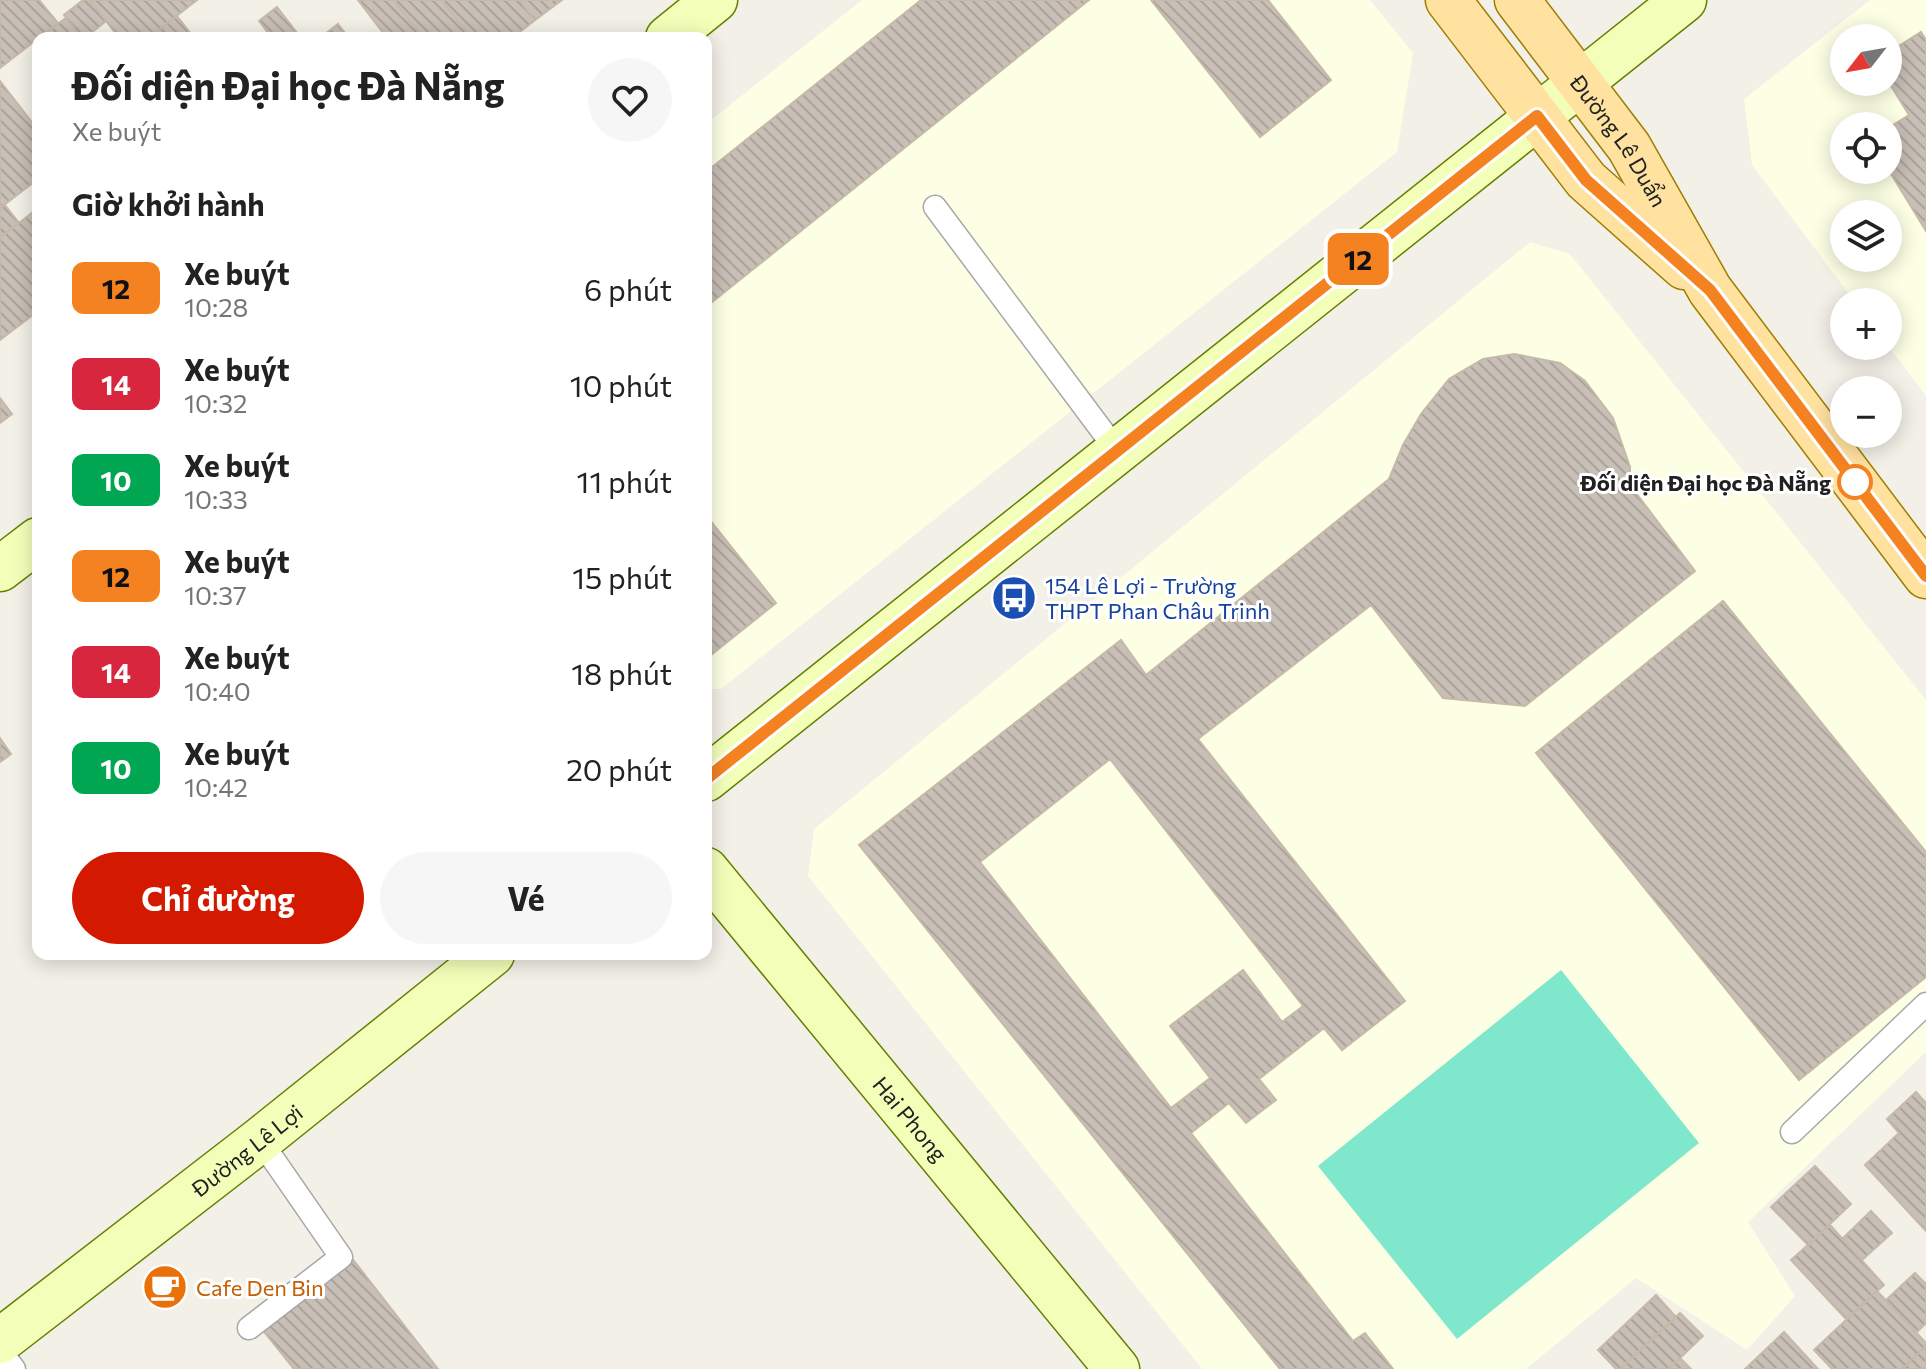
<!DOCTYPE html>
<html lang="vi">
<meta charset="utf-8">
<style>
body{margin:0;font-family:Commissioner,sans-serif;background:#f6f6f6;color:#222;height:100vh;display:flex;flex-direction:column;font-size:30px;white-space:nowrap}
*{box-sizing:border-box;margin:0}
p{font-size:26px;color:#767676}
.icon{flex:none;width:44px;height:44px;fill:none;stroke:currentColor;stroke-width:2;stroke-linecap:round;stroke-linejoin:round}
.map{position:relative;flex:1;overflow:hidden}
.panel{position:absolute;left:32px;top:32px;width:680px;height:928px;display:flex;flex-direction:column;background:#fff;border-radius:16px;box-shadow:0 4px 20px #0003}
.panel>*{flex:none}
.badge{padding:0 16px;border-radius:12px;font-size:28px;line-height:52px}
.needle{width:52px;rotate:239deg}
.buttons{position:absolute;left:1830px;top:24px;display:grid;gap:16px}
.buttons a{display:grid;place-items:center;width:72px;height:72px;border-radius:50%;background:#fff;box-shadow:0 4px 20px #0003;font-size:40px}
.map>.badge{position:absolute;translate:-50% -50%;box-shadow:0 0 0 4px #fff}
h2{padding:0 40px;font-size:30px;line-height:72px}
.round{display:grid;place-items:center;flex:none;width:84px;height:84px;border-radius:42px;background:#f6f6f6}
.summary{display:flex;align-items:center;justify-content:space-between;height:136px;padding:0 40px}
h1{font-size:38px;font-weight:700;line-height:60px}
.primary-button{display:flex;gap:16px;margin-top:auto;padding:16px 40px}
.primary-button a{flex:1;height:92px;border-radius:48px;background:#d31900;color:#fff;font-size:32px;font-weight:700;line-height:92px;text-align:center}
.primary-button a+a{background:#f6f6f6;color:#222}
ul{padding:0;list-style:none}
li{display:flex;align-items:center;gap:24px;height:96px;padding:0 40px}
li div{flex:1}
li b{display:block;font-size:30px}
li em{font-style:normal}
li .badge{min-width:88px;font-weight:700;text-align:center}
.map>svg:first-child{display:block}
</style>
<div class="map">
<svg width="1926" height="1369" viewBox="0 0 1926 1369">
<defs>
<pattern id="building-back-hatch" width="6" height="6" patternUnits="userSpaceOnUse" patternTransform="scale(2)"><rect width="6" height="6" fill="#c8bfb6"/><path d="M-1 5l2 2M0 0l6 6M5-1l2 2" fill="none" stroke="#aca49c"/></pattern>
</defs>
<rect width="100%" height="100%" fill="#f2f0e7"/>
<!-- education -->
<path fill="#fcffe4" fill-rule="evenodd" d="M 862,0 L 1370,0 L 1413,53 L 1397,152 L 721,689 L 706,689 L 706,124 Z
M 1870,0 L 1926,0 L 1926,396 L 1888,346 L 1888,302 L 1855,302 L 1752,165 L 1744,99 ZM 1844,38 L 1888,38 L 1888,82 L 1844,82 ZM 1844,126 L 1888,126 L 1888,170 L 1844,170 ZM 1844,214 L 1888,214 L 1888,258 L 1844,258 Z
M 1530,242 L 1570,254 L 1926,700 L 1926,1052 L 1748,1222 L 1795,1296 L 1747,1350 L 1636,1278 L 1526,1369 L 1202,1369 L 808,876 L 814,829 Z"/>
<!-- pitch -->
<path fill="#7fe8cc" d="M 1561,970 L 1699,1143 L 1457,1339 L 1318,1166 Z"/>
<!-- building -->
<path fill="url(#building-back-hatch)" stroke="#c6b9a8" stroke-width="2" fill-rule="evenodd" d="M 0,0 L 39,0 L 58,23 L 0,68 Z
M 83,0 L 90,0 L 106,21 L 85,38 L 82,38 L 64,15 Z
M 90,0 L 197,0 L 148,38 L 119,38 Z
M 358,0 L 394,0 L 423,38 L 387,38 Z
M 394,0 L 442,0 L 471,38 L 423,38 Z
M 442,0 L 519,0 L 535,20 L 512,38 L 471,38 Z
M 519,0 L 562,0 L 535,20 Z
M 921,0 L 1089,0 L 706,307 L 706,172 Z
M 1151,0 L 1268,0 L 1331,80 L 1260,137 Z
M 277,7 L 301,38 L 272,38 L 259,21 Z
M 177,16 L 194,38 L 148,38 Z
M 66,18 L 82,38 L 52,38 L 47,32 Z
M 338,24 L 349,38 L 320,38 Z
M 1921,32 L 1926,40 L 1926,231 L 1888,169 L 1888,128 L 1909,115 L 1888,81 L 1888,53 Z
M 0,81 L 38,130 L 38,179 L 0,208 Z
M 5,205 L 19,223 L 0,237 L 0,208 Z
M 38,208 L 38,311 L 0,340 L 0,238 Z
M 1514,354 L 1560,363 L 1585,381 L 1613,418 L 1630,467 L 1630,485 L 1695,571 L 1525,706 L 1443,698 L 1371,605 L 1198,739 L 1405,1001 L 1342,1050 L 1324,1028 L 1259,1079 L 1276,1100 L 1246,1123 L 1229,1103 L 1191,1133 L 1353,1341 L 1365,1333 L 1393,1369 L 1280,1369 L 859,845 L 1121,640 L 1146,675 L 1389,479 L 1403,445 L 1421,414 L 1449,379 L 1483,359 ZM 1110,759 L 1303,1006 L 1282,1022 L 1243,970 L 1170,1026 L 1210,1078 L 1171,1108 L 980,862 Z
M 0,398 L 12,414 L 0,423 Z
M 706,515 L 776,603 L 706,659 Z
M 1723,601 L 1926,852 L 1926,977 L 1799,1080 L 1536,753 Z
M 0,738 L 11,754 L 0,762 Z
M 1916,1092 L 1926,1103 L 1926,1231 L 1865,1165 L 1899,1133 L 1887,1119 Z
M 1815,1166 L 1851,1204 L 1808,1245 L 1771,1207 Z
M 1871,1211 L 1892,1233 L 1862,1260 L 1842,1239 Z
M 1830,1225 L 1884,1285 L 1846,1319 L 1791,1260 Z
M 351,1257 L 438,1369 L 294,1369 L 261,1328 Z
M 1915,1273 L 1926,1284 L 1926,1323 L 1916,1333 L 1886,1300 Z
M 1877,1291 L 1926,1343 L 1926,1346 L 1902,1369 L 1832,1369 L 1814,1350 Z
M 1656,1295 L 1676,1317 L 1620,1369 L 1616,1369 L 1598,1350 Z
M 1680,1313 L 1703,1336 L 1680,1358 L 1668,1369 L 1620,1369 Z
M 1784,1332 L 1818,1369 L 1745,1369 Z
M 1926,1346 L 1926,1369 L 1902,1369 Z
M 1680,1358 L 1691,1369 L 1668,1369 Z"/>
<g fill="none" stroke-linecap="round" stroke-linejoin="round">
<!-- lane casing -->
<g stroke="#a8a8a8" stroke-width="25">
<path id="lane" d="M 935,207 L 1118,452
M 1792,1132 L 1926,1004
M 249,1328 L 341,1257 L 260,1140
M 0,1351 L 14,1369"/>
</g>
<!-- secondary casing -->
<g stroke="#648100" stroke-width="47">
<g id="secondary">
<path d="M 668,38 L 715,0"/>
<path d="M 0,569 L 38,540"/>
<path d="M 706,779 L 1684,0"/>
<path id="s1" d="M 706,870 L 1117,1369"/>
<path id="s2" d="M 0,1341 L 260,1140 L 492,954"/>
</g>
</g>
<!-- primary casing -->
<g stroke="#9f7d00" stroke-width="47">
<g id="primary">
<path d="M 1448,0 L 1586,180 L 1684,267"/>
<path id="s3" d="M 1517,0 L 1629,147 L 1710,290 L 1926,576"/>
</g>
</g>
<!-- lane -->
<use href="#lane" stroke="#fff" stroke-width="22"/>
<!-- secondary -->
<use href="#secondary" stroke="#f3ffb9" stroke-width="44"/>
<!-- primary -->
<use href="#primary" stroke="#ffe1a0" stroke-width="44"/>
</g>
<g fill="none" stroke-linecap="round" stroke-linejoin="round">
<!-- line casing -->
<g stroke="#fff" stroke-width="18">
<path id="line" d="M 706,779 L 1537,116 L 1586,180 L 1710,290 L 1926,576"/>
</g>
<!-- line -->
<use href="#line" stroke="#f58220" stroke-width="12"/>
</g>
<!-- icons -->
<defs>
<g id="bus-disc" transform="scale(2.3)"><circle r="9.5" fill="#1a4fb4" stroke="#fff"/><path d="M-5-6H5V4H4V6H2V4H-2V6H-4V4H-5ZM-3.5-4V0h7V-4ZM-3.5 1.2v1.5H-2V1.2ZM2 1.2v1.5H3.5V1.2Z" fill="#fff"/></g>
<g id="cafe-disc" transform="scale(2.3)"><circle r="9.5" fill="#e8710a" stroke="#fff"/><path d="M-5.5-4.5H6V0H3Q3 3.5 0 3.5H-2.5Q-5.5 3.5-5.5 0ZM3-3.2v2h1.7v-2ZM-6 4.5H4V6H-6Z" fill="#fff"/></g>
</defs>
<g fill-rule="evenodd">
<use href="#bus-disc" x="1014" y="598"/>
<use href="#cafe-disc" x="165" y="1287"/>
</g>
<!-- markers -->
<circle fill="#fff" stroke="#f58220" stroke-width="4" cx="1855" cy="482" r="16"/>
<g text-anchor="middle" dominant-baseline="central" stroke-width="6" stroke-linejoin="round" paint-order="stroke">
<!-- street labels -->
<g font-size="22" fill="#212121" stroke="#fff">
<text stroke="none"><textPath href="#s3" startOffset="174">Đường Lê Duẩn</textPath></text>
<text stroke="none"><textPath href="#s1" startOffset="322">Hai Phong</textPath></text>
<text stroke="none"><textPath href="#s2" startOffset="312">Đường Lê Lợi</textPath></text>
</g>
<!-- stop labels -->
<g font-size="22" font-weight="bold" fill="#212121" stroke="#fff" text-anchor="end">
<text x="1831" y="482">Đối diện Đại học Đà Nẵng</text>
</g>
<!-- transit labels -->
<g font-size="22" fill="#164399" stroke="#fff" text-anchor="start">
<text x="1045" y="585">154 Lê Lợi - Trường<tspan x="1045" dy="25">THPT Phan Châu Trinh</tspan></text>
</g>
<!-- food labels -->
<g font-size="22" fill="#c56008" stroke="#fff" text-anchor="start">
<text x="196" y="1287">Cafe Den Bin</text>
</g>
</g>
</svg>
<div class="buttons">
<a><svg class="needle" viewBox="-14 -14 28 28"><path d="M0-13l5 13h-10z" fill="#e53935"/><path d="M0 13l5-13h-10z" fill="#767676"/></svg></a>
<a><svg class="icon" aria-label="locate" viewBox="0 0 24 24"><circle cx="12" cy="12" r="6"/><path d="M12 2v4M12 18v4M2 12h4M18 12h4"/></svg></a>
<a><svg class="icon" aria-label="layers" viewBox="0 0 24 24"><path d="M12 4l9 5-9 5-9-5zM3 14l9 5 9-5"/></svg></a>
<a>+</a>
<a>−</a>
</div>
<b class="badge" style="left:1358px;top:259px;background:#f58220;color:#111">12</b>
<section class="panel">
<div class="summary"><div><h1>Đối diện Đại học Đà Nẵng</h1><p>Xe buýt</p></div><a class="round"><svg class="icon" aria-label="heart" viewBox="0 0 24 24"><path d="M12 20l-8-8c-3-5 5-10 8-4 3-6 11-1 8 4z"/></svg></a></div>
<h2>Giờ khởi hành</h2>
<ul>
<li><span class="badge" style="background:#f58220;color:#111">12</span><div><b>Xe buýt</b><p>10:28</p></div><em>6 phút</em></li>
<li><span class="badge" style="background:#d7263d;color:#fff">14</span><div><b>Xe buýt</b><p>10:32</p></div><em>10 phút</em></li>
<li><span class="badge" style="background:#00a651;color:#fff">10</span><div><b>Xe buýt</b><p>10:33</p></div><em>11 phút</em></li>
<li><span class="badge" style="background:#f58220;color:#111">12</span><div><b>Xe buýt</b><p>10:37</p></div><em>15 phút</em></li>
<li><span class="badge" style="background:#d7263d;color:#fff">14</span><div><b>Xe buýt</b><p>10:40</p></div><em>18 phút</em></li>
<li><span class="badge" style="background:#00a651;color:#fff">10</span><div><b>Xe buýt</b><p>10:42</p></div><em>20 phút</em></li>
</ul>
<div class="primary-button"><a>Chỉ đường</a><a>Vé</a></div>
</section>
</div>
